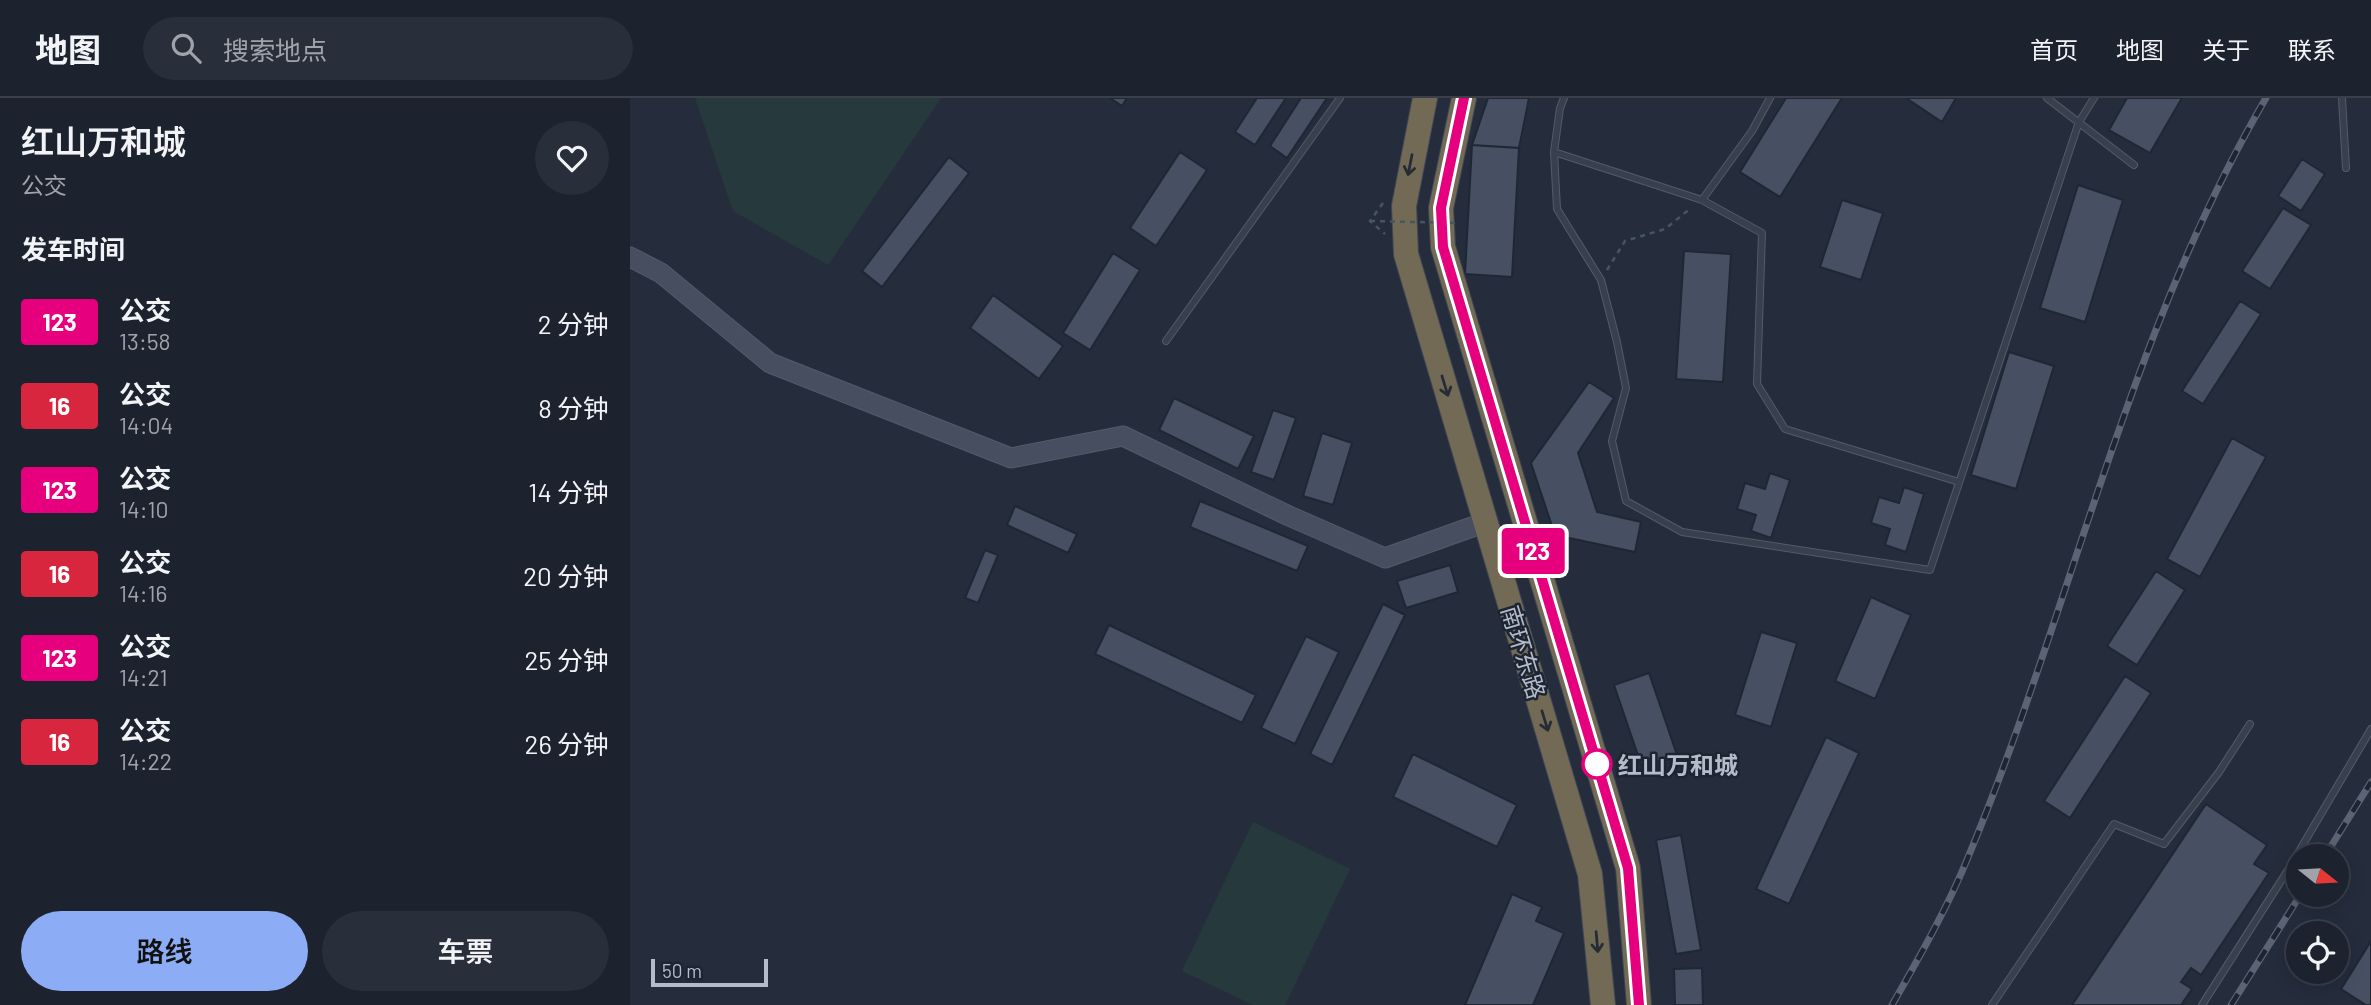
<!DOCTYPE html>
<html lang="zh">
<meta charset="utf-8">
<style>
body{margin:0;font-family:Barlow,"Noto Sans SC",sans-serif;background:#292f3a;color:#f1f3f6;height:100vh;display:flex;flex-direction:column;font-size:26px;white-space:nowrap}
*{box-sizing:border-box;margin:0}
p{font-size:23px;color:#a0a4aa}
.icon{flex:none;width:38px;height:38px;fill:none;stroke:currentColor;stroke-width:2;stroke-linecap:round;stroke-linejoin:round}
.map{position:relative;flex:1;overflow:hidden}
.side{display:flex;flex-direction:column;background:#1c222e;width:630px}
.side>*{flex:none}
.badge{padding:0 14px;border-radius:5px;font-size:24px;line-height:46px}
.needle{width:46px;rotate:108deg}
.controls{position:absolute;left:1656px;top:746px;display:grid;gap:14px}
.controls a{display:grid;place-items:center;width:63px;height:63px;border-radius:50%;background:#1c222e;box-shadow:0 4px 18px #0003,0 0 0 2px #3a3f4a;font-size:35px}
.scale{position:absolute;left:21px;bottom:18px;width:117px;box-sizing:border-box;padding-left:7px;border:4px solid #b4bbc9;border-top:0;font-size:19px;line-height:24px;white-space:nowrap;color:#b4bbc9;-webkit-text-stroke:5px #1d2533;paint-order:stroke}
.map>.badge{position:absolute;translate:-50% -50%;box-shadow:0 0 0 4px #fff}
h2{padding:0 21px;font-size:26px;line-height:63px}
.round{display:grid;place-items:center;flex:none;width:74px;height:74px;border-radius:37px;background:#292f3a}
.head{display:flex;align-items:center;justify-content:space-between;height:119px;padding:0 21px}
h1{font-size:33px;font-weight:600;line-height:52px}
.cta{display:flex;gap:14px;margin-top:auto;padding:14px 21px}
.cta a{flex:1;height:80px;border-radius:42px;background:#8cadf6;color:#111;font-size:28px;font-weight:600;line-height:80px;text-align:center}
.cta a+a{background:#292f3a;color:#f1f3f6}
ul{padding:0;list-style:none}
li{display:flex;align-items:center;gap:21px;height:84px;padding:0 21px}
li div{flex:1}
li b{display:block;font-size:26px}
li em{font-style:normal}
li .badge{min-width:77px;font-weight:700;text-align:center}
header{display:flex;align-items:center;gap:42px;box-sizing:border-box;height:98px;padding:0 35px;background:#1c222e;border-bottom:2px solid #3a3f4a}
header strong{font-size:33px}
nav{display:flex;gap:38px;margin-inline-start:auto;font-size:24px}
.search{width:490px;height:63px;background:#292f3a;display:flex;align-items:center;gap:18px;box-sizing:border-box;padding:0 24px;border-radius:38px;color:#a0a4aa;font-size:26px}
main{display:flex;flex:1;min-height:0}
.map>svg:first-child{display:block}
</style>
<header>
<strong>地图</strong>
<div class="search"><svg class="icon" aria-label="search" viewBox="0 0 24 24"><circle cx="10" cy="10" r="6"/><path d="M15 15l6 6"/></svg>搜索地点</div>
<nav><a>首页</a><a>地图</a><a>关于</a><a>联系</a></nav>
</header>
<main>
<section class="side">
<div class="head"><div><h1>红山万和城</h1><p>公交</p></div><a class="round"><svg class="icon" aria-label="heart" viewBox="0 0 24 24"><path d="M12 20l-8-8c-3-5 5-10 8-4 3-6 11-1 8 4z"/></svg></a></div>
<h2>发车时间</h2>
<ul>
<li><span class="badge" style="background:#e6007e;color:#fff">123</span><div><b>公交</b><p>13:58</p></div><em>2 分钟</em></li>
<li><span class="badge" style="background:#d7263d;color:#fff">16</span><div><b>公交</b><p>14:04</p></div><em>8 分钟</em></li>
<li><span class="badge" style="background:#e6007e;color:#fff">123</span><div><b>公交</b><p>14:10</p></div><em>14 分钟</em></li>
<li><span class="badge" style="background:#d7263d;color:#fff">16</span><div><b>公交</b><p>14:16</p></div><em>20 分钟</em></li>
<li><span class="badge" style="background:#e6007e;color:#fff">123</span><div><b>公交</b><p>14:21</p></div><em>25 分钟</em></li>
<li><span class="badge" style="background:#d7263d;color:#fff">16</span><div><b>公交</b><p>14:22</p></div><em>26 分钟</em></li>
</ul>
<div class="cta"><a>路线</a><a>车票</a></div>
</section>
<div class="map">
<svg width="1741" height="907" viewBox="0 0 1741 907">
<rect width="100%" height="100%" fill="#252d3d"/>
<!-- green -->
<path fill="#263a3e" d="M 65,0 L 311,0 L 198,167 L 103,113 Z
M 623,724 L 720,771 L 655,907 L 623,907 L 552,873 Z"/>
<!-- building -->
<path fill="#465062" stroke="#1f2735" stroke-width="2" d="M 480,0 L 497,0 L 492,8 Z
M 627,0 L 656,0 L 625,47 L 605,34 Z
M 671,0 L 697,0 L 657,60 L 640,48 Z
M 858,0 L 899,0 L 889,50 L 842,47 Z
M 1156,0 L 1212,0 L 1150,99 L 1110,74 Z
M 1276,0 L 1326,0 L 1312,24 Z
M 1497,0 L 1552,0 L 1520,55 L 1479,32 Z
M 842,47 L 889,50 L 882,179 L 835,176 Z
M 550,54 L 577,72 L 526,148 L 500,130 Z
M 319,59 L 339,75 L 252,189 L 232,173 Z
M 1672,61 L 1695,76 L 1671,113 L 1648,98 Z
M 1448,87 L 1493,102 L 1455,224 L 1410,210 Z
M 1212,102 L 1253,115 L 1231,182 L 1190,169 Z
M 1653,110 L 1681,127 L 1640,191 L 1612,173 Z
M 1054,153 L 1101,156 L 1093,284 L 1046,281 Z
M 483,155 L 510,172 L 460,252 L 433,235 Z
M 363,197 L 433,248 L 409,281 L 340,230 Z
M 1610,203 L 1631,216 L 1573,306 L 1552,293 Z
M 1379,254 L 1424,268 L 1386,391 L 1341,377 Z
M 959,284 L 984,300 L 948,355 L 967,414 L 1011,424 L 1005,454 L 925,437 L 901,365 Z
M 544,300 L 624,338 L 608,371 L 529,332 Z
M 643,312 L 666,320 L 644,382 L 621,374 Z
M 692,335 L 722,345 L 703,407 L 673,398 Z
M 1602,340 L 1636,359 L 1570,479 L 1537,461 Z
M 1140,375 L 1160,382 L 1141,440 L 1121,433 L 1126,417 L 1107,411 L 1115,385 L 1135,391 Z
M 1274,389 L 1294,396 L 1276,454 L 1255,447 L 1260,431 L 1241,425 L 1249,399 L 1269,405 Z
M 570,403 L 678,448 L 667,473 L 560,429 Z
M 385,408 L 447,436 L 438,455 L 377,427 Z
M 355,452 L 368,457 L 348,505 L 335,500 Z
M 820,467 L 828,494 L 776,510 L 767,483 Z
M 1526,473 L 1555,492 L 1507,567 L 1477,548 Z
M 1241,499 L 1281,517 L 1245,601 L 1205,583 Z
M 753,506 L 775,517 L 702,667 L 680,656 Z
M 479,527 L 626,597 L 612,625 L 465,556 Z
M 1131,534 L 1167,545 L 1141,629 L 1105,617 Z
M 676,538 L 709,554 L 665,646 L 631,630 Z
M 1019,575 L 1047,657 L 1012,669 L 984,587 Z
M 1495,578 L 1521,595 L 1440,720 L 1414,703 Z
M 1196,639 L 1229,655 L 1159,806 L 1126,791 Z
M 783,656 L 887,707 L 867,749 L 763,699 Z
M 1576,706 L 1637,747 L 1624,766 L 1639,775 L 1571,877 L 1561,870 L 1551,884 L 1562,891 L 1551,907 L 1442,907 Z
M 1051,737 L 1071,852 L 1046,856 L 1026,742 Z
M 882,796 L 912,809 L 906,823 L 934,835 L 903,907 L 835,907 Z
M 1741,843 L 1741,907 L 1736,907 L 1711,891 Z
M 1072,870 L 1073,907 L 1045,907 L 1044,871 Z"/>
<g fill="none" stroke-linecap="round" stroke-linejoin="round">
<!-- lane casing -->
<g stroke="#535b69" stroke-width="8">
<path id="lane" d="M 934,0 L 930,10 L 924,54 L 927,111 L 971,182 L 987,244 L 996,290 L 982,343 L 996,403 L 1052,434 L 1300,472 L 1449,24 L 1464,0
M 1417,0 L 1504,67
M 1712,0 L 1716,70
M 924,54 L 1072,102 L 1132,135 L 1127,286 L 1155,331 L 1329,384
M 1072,102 L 1122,33 L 1140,0
M 536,243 L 710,0
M 1362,907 L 1484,726 L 1534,746 L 1589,674 L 1620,626
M 1572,907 L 1658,772 L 1741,631"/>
</g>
<!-- secondary casing -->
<g stroke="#535b69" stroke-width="21">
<path id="secondary" d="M 0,159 L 31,175 L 140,265 L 381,360 L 493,338 L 659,418 L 755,460 L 856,424"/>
</g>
<!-- highway casing -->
<g stroke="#404856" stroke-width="26">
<path id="highway" d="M 795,0 L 774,108 L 776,156 L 960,776 L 973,907
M 834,0 L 811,110 L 813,149 L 998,770 L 1009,907"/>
</g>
<!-- path -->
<path stroke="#44575c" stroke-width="2.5" stroke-dasharray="5 5" stroke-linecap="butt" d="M 753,105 L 740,123 L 755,136
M 977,172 L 995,143 L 1035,131 L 1061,110"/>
<!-- lane -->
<use href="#lane" stroke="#38404e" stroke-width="6"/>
<!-- secondary -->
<use href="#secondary" stroke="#474e60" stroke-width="19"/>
<!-- highway -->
<use href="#highway" stroke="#736a56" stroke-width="24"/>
<!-- rail casing -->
<g stroke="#5b6374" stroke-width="7">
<path id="rail" d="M 1695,758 L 1741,684
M 1262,907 C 1290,858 1318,809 1339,757 C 1443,507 1498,235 1636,0
M 1601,907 L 1671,796"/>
</g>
<!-- rail -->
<use href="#rail" stroke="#1d2533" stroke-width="4.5" stroke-dasharray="13" stroke-linecap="butt"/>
<!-- path-bridge -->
<path stroke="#44575c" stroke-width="2.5" stroke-dasharray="5 5" stroke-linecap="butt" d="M 740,123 L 830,125"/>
</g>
<!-- one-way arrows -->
<defs><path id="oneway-shaft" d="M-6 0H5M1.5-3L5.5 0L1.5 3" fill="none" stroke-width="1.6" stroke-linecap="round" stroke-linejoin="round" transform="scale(1.75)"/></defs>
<g stroke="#262c36">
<use href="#oneway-shaft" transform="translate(780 67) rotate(101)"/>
<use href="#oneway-shaft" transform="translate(815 288) rotate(73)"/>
<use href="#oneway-shaft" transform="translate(915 623) rotate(73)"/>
<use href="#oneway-shaft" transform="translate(967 844) rotate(85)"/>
</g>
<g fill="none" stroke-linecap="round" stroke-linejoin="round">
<!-- line casing -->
<g stroke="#fff" stroke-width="16">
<path id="line" d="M 834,0 L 811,110 L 813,149 L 998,770 L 1009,907"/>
</g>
<!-- line -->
<use href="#line" stroke="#e6007e" stroke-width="10"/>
</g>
<!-- markers -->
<circle fill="#fff" stroke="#e6007e" stroke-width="3.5" cx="967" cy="666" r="14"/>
<g text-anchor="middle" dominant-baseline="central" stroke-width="5" stroke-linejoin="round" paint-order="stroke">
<!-- street labels -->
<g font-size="24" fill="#b4bbc9" stroke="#1d2533">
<text transform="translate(894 554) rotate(73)">南环东路</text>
</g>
<!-- stop labels -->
<g font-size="24" font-weight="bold" fill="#b4bbc9" stroke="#1d2533" text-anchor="start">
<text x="988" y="666">红山万和城</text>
</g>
</g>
</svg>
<div class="controls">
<a><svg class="needle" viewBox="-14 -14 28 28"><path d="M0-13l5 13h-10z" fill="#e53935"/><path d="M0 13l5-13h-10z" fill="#a0a4aa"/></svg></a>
<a><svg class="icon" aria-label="locate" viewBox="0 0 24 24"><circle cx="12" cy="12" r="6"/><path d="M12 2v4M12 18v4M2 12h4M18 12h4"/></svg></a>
</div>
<div class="scale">50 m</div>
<b class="badge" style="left:903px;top:453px;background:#e6007e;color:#fff">123</b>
</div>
</main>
